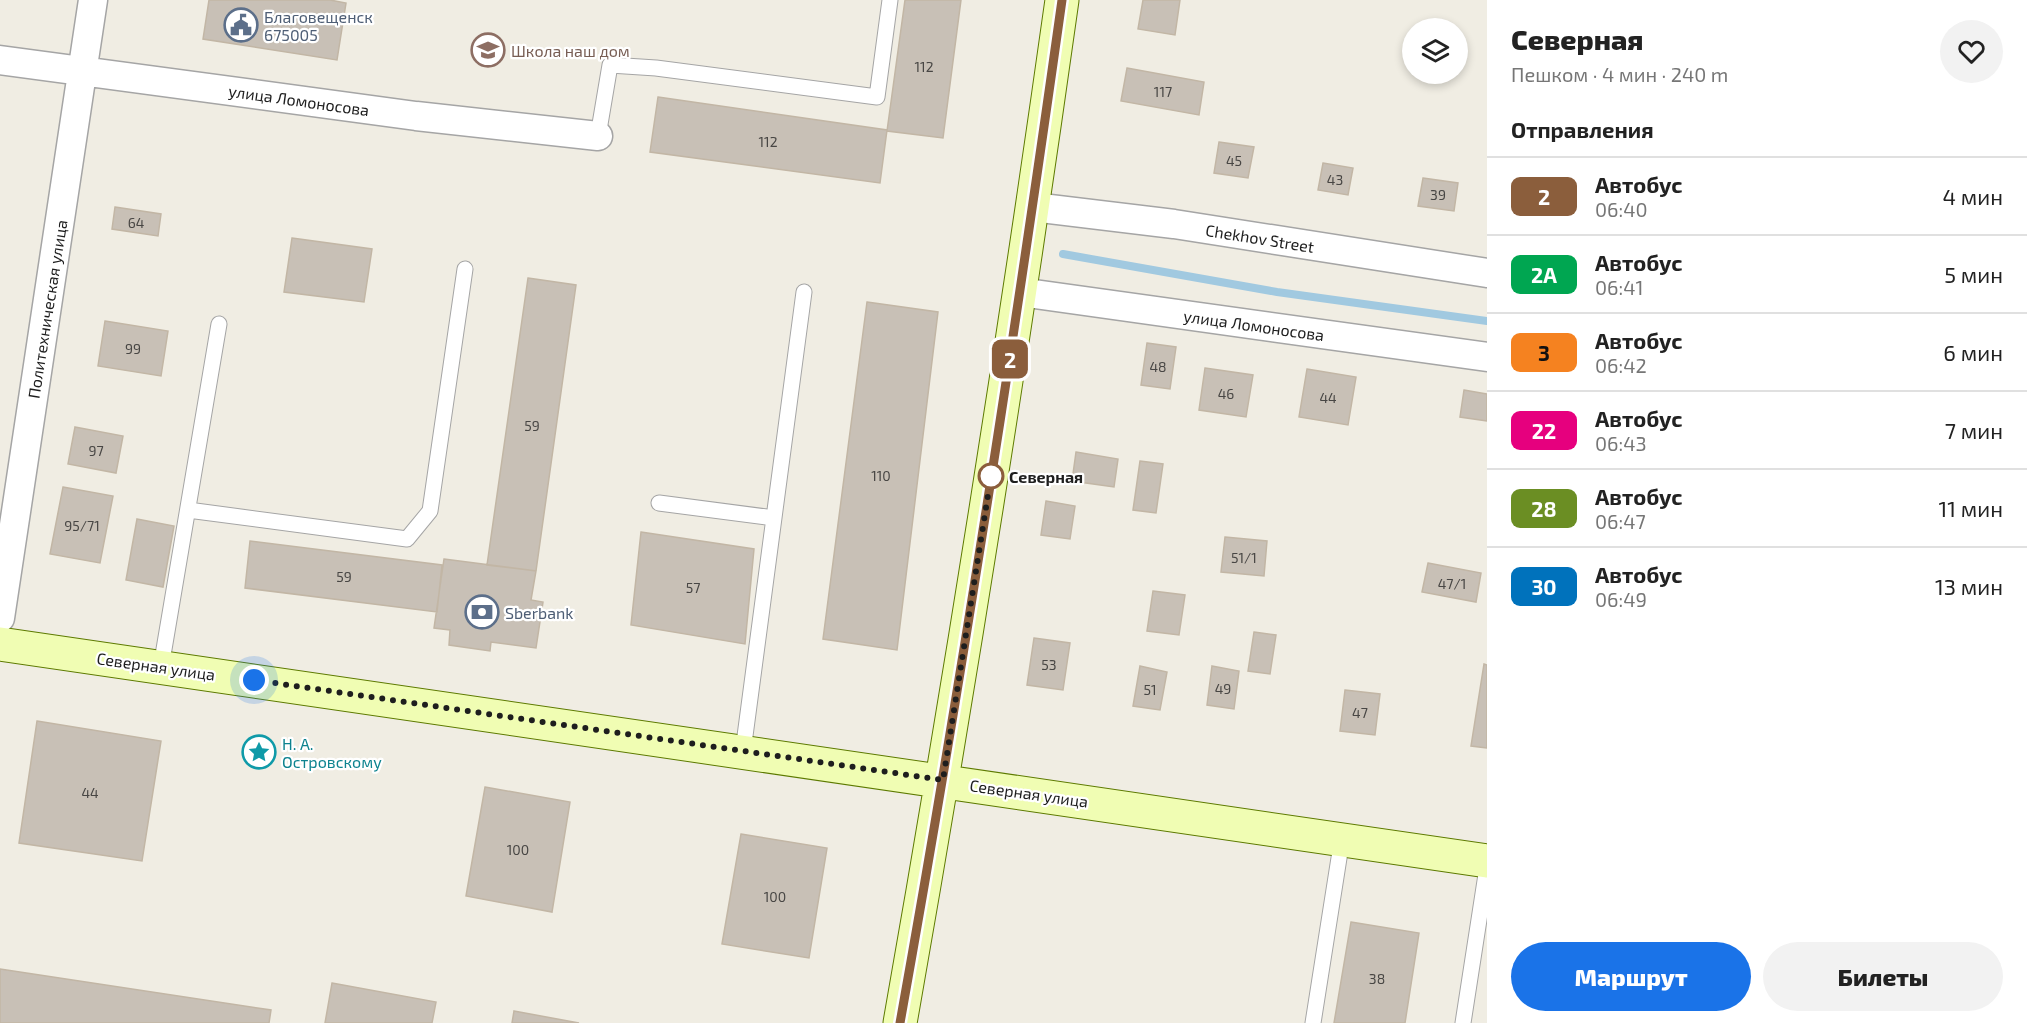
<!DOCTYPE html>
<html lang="ru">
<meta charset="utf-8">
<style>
body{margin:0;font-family:"Exo 2",sans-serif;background:#f2f2f2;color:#222;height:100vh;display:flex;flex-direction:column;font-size:22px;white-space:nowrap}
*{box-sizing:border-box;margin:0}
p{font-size:20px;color:#767676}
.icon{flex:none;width:33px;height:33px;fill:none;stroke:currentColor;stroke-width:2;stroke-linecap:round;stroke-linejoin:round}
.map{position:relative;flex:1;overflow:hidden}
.sheet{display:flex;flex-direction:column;background:#fff;width:540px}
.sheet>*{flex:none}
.badge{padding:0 12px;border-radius:9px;font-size:21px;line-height:39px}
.buttons{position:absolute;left:1402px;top:18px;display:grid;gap:12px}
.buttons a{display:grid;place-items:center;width:66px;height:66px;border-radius:50%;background:#fff;box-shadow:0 3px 9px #0003;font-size:30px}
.you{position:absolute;width:30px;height:30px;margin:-15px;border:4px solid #fff;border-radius:50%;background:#1a73e8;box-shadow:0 0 0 9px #1a73e833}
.map>.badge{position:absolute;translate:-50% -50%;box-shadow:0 0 0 3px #fff}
h2{padding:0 24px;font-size:22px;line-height:54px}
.round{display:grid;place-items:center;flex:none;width:63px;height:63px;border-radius:32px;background:#f2f2f2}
.head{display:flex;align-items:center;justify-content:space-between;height:102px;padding:0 24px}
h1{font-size:28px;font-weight:800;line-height:45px}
.cta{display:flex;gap:12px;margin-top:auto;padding:12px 24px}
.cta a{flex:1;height:69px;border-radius:36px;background:#1a73e8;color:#fff;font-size:24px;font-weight:800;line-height:69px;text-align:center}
.cta a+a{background:#f2f2f2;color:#222}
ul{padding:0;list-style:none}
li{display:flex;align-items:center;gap:18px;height:78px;padding:0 24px;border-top:2px solid #e0e0e0}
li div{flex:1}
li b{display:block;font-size:22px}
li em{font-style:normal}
li .badge{min-width:66px;font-weight:700;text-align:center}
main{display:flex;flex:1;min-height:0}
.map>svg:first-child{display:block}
</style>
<main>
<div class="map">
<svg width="1487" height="1023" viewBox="0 0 1487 1023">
<rect width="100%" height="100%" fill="#f0ede3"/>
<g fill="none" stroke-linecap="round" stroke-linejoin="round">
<!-- stream -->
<path stroke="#a1c9e0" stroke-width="8" d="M 1063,254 L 1277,292 L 1487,321"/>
</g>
<!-- building -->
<path fill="#c8c0b6" stroke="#c2b6a5" stroke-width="1.5" d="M 209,0 L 330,0 L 346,3 L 337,60 L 203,39 Z
M 905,0 L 961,0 L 943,138 L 887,131 Z
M 1143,0 L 1180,0 L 1175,35 L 1138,29 Z
M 1127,68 L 1204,82 L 1199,115 L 1121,101 Z
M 658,97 L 887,130 L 880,183 L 650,152 Z
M 1219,142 L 1254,147 L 1248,178 L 1214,173 Z
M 1323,163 L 1353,168 L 1348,195 L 1318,190 Z
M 1423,178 L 1458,183 L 1454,211 L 1418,206 Z
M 115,207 L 161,214 L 158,236 L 112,229 Z
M 292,238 L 372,249 L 364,302 L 284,292 Z
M 528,278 L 576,285 L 536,571 L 487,565 Z
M 867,302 L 938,312 L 897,650 L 823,639 Z
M 105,321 L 168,331 L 161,376 L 98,366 Z
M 1147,343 L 1176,347 L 1170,389 L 1141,385 Z
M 1205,368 L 1253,375 L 1246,417 L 1199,410 Z
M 1307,369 L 1356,377 L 1348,425 L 1299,417 Z
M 1464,390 L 1487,394 L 1487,421 L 1460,417 Z
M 75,427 L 123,436 L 116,473 L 68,464 Z
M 1076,452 L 1118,459 L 1114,487 L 1072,481 Z
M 1140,461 L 1163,464 L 1156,513 L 1133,510 Z
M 63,487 L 113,496 L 100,563 L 50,554 Z
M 1046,501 L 1075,506 L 1070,539 L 1041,535 Z
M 137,519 L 174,526 L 163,587 L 126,580 Z
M 641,532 L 754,549 L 745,644 L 631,625 Z
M 1225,537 L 1267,541 L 1264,576 L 1221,572 Z
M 250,541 L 442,565 L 437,612 L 245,588 Z
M 444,559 L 536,571 L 531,600 L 543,602 L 536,648 L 491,642 L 490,651 L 449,645 L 450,630 L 434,628 Z
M 1428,563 L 1481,573 L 1476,602 L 1422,592 Z
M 1153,591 L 1185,595 L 1179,635 L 1147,631 Z
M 1254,632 L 1276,635 L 1270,674 L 1248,671 Z
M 1034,638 L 1070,643 L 1063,690 L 1027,685 Z
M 1484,664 L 1487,665 L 1487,748 L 1471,746 Z
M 1140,666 L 1167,672 L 1160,710 L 1133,706 Z
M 1212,666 L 1239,671 L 1234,709 L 1207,705 Z
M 1345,690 L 1380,694 L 1375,735 L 1340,731 Z
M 37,721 L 161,741 L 142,861 L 19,843 Z
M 485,787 L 570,802 L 552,912 L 466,896 Z
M 485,787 L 570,802 L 552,912 L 466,896 Z
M 741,834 L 827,848 L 809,958 L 722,944 Z
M 741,834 L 827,848 L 809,958 L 722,944 Z
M 1351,922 L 1419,933 L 1405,1023 L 1334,1023 Z
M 0,969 L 271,1010 L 269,1023 L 0,1023 Z
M 332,983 L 436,1002 L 432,1023 L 325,1023 Z
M 514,1011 L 579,1023 L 512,1023 Z"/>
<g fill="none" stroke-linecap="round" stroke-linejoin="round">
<!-- lane casing -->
<g stroke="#a5a5a5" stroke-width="17">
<path id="lane" d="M 598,136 L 610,65 L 656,68 L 877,97 L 890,0
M 659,503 L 774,518
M 188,510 L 407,539 L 430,511 L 465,269
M 161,667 L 219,324
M 743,751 L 804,292
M 1313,1023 L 1342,839
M 1463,1023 L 1487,868"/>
</g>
<!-- street casing -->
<g stroke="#a5a5a5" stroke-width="31">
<path id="street" d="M 0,60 L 416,116 L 598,136
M 1033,207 L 1174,224 L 1487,273
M 1020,292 L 1487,357
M 0,618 L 93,0"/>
</g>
<!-- secondary casing -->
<g stroke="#5d7a00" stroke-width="35">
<path id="secondary" d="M 0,644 L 1487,861
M 900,1023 C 960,683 1014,342 1062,0"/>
</g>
<!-- lane -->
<use href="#lane" stroke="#fff" stroke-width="15"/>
<!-- street -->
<use href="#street" stroke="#fff" stroke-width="28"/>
<!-- secondary -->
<use href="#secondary" stroke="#f0fdb3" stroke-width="33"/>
</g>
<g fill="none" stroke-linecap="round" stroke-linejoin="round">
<!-- line casing -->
<g stroke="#fff" stroke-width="14">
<path id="line" d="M 900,1023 C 961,683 1014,342 1062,0"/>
</g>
<!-- line -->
<use href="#line" stroke="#8b5e3c" stroke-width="9"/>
<!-- walk -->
<path stroke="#1e1e1e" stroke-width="6" stroke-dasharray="0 10.8" d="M 254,680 L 943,780 L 991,476"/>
</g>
<!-- icons -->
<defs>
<g id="civic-ring" transform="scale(1.725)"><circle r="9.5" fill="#fff" stroke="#5c6f8a" stroke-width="1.5"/><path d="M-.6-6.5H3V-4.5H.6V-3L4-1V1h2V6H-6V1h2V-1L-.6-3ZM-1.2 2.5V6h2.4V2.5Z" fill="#5c6f8a"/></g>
<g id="school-ring" transform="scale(1.725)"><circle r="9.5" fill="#fff" stroke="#8d6e63" stroke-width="1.5"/><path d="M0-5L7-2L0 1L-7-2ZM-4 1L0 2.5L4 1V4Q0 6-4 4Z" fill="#8d6e63"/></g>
<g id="bank-ring" transform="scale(1.725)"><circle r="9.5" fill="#fff" stroke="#5c6f8a" stroke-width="1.5"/><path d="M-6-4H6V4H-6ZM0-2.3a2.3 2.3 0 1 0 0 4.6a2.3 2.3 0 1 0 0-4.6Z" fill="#5c6f8a"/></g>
<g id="sight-ring" transform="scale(1.725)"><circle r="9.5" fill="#fff" stroke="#0f9aa8" stroke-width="1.5"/><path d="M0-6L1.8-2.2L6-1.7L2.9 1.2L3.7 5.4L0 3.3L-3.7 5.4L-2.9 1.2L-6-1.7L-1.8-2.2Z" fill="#0f9aa8"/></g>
</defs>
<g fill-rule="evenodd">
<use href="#civic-ring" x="241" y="25"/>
<use href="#school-ring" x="488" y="50"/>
<use href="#bank-ring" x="482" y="612"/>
<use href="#sight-ring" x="259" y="752"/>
</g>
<!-- markers -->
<circle fill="#fff" stroke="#8b5e3c" stroke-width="3" cx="991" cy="476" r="12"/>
<g text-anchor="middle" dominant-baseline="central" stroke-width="4.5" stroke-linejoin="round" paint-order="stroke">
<!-- number labels -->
<g font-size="14" fill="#484644">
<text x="924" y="66">112</text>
<text x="1163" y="91">117</text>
<text x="768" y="141">112</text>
<text x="1234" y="160">45</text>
<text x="1335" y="179">43</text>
<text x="1438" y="194">39</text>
<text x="136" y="222">64</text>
<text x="133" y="348">99</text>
<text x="1158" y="366">48</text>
<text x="1226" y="393">46</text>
<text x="1328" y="397">44</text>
<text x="532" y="425">59</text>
<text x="96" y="450">97</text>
<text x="881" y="475">110</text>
<text x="82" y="525">95/71</text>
<text x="1244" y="557">51/1</text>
<text x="344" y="576">59</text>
<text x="1452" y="583">47/1</text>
<text x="693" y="587">57</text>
<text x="1049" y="664">53</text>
<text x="1223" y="688">49</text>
<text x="1150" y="689">51</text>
<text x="1360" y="712">47</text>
<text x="90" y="792">44</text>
<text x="518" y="849">100</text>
<text x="775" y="896">100</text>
<text x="1377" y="978">38</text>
</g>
<!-- service labels -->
<g font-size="16" fill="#4e5e75" stroke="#fff" text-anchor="start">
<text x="264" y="16">Благовещенск<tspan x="264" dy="18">675005</tspan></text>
<text x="505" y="612">Sberbank</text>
</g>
<!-- education labels -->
<g font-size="16" fill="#785e54" stroke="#fff" text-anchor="start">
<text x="511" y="50">Школа наш дом</text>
</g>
<!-- street labels -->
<g font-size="16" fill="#1e1e1e" stroke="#fff">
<text transform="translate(299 100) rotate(8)">улица Ломоносова</text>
<text transform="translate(1260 238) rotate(9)">Chekhov Street</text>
<text transform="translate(47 309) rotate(-81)">Политехническая улица</text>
<text transform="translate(1254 325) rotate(8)">улица Ломоносова</text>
<text transform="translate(156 666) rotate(8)">Северная улица</text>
<text transform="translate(1029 793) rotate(8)">Северная улица</text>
</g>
<!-- stop labels -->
<g font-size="16" font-weight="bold" fill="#1e1e1e" stroke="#fff" text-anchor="start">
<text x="1009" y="476">Северная</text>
</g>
<!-- culture labels -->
<g font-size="16" fill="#0d838f" stroke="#fff" text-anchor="start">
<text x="282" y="743">Н. А.<tspan x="282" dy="18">Островскому</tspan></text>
</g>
</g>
</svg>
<div class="buttons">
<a><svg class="icon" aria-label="layers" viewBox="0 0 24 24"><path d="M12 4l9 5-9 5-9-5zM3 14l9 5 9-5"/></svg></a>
</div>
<div class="you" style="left:254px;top:680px"></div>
<b class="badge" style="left:1010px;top:359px;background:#8b5e3c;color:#fff">2</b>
</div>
<section class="sheet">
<div class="head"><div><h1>Северная</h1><p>Пешком · 4 мин · 240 m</p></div><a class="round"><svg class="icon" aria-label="heart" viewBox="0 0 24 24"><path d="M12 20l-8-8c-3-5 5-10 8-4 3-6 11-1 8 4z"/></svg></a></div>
<h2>Отправления</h2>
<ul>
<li><span class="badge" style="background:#8b5e3c;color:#fff">2</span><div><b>Автобус</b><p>06:40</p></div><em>4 мин</em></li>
<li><span class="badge" style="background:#00a651;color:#fff">2А</span><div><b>Автобус</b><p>06:41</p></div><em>5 мин</em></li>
<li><span class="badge" style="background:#f58220;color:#111">3</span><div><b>Автобус</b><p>06:42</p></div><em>6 мин</em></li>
<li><span class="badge" style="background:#e6007e;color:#fff">22</span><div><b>Автобус</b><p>06:43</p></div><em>7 мин</em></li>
<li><span class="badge" style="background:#6b8e23;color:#fff">28</span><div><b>Автобус</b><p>06:47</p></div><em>11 мин</em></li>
<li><span class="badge" style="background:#0072bc;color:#fff">30</span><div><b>Автобус</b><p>06:49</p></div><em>13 мин</em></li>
</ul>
<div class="cta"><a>Маршрут</a><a>Билеты</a></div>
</section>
</main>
